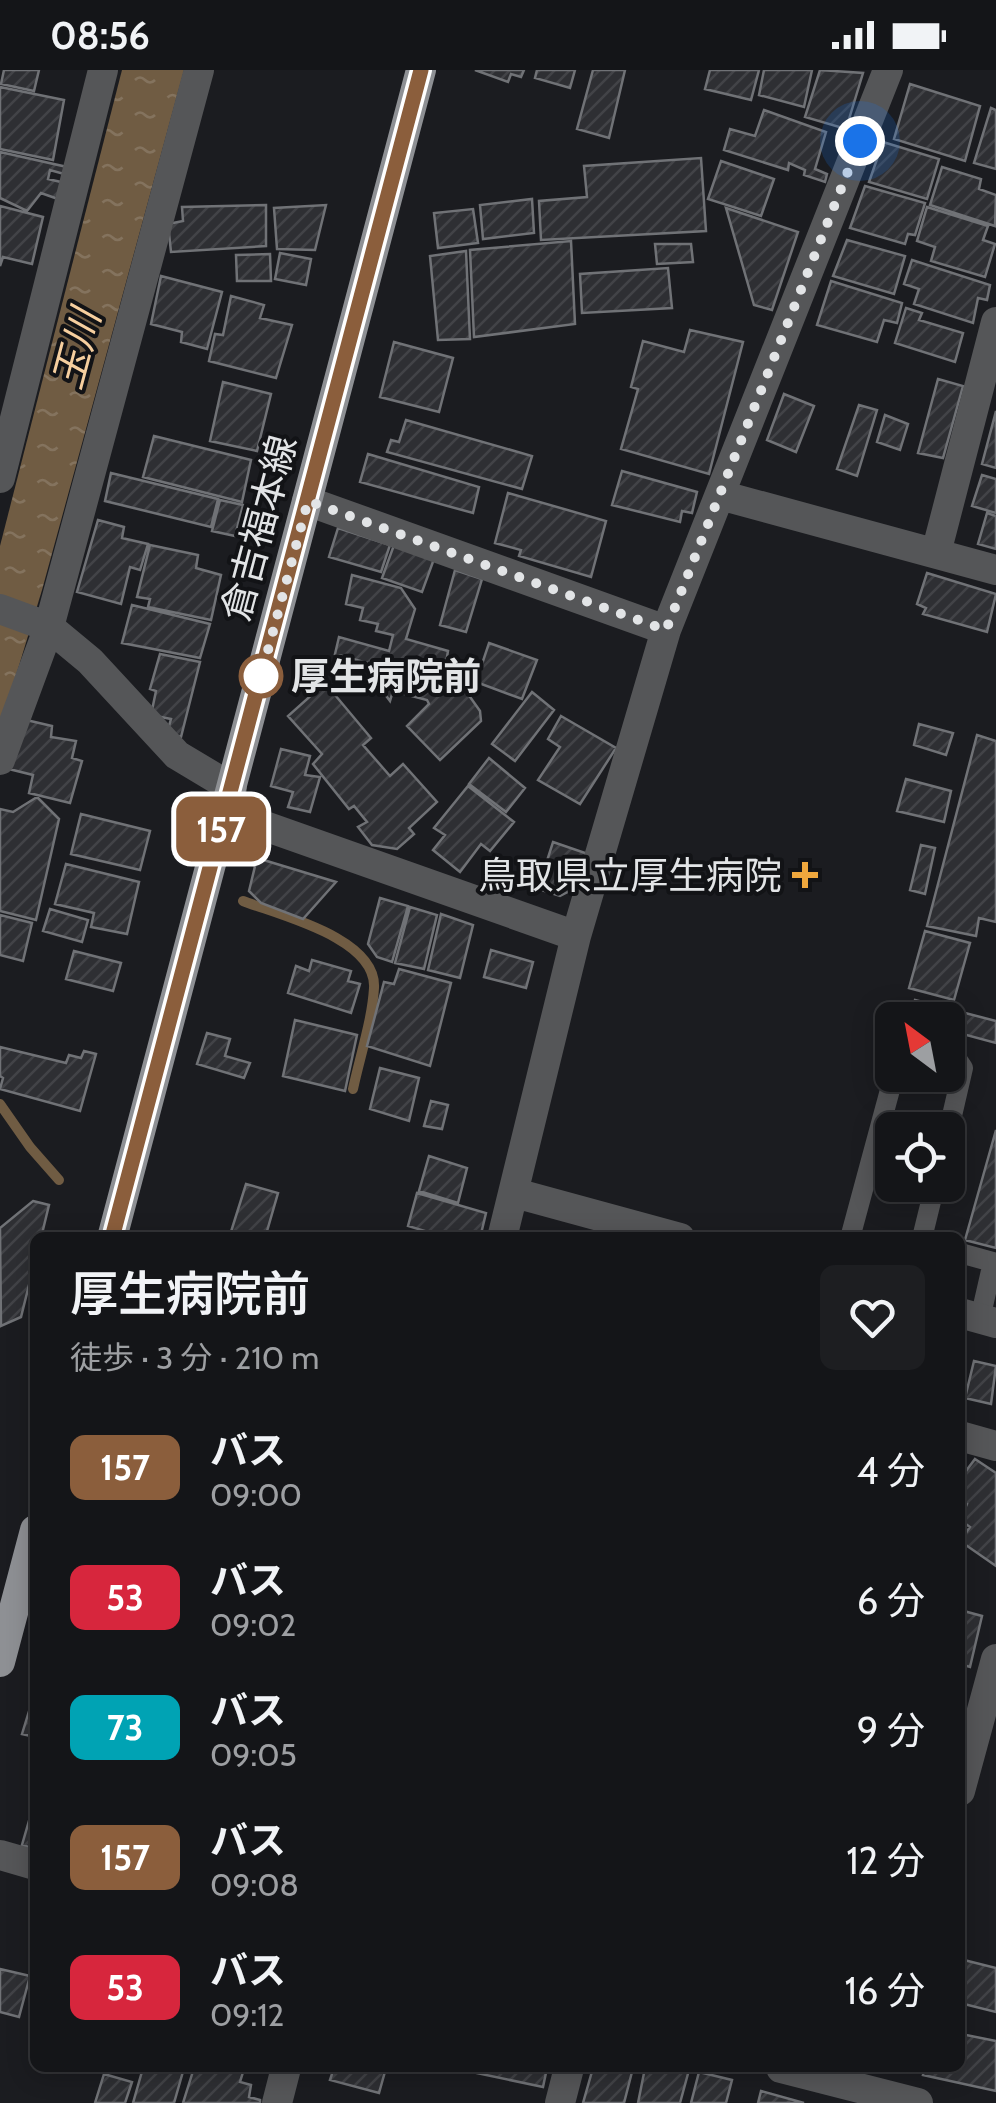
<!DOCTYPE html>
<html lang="ja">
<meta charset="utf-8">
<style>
body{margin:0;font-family:Cabin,"Noto Sans JP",sans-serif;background:#1d1e21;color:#f1f3f6;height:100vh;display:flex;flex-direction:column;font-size:38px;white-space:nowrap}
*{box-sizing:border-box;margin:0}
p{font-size:32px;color:#9d9fa2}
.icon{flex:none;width:55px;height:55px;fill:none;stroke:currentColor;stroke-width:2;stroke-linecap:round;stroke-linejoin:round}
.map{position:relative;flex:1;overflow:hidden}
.drawer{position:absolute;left:30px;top:1162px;width:935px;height:840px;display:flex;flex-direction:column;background:#141518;border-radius:15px;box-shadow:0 5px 25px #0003,0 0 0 2px #333437}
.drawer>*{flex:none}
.badge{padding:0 20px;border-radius:15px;font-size:35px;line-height:65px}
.needle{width:65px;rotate:328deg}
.controls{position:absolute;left:875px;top:932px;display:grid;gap:20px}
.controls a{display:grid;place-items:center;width:90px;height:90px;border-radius:15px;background:#141518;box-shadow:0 5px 25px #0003,0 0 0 2px #333437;font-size:50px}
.you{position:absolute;width:50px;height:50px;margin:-25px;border:8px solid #fff;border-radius:50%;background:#1a73e8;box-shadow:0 0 0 15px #1a73e833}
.map>.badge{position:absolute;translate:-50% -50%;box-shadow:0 0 0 5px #fff}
.round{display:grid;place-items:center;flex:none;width:105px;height:105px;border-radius:15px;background:#1d1e21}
.head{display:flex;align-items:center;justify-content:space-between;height:170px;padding:0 40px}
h1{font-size:48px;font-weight:600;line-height:75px}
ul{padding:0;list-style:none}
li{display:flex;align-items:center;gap:30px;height:130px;padding:0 40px}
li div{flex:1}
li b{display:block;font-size:38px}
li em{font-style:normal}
li .badge{min-width:110px;font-weight:700;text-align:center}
.status{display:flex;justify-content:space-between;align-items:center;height:70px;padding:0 50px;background:#141518;direction:ltr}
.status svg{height:28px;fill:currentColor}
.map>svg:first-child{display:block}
</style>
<div class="status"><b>08:56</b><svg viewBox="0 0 49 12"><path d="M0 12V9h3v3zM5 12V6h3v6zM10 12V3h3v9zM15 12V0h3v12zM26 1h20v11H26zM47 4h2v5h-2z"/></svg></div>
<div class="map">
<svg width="996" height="2033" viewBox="0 0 996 2033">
<defs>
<pattern id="water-ripples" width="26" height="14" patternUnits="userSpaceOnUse" patternTransform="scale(2.5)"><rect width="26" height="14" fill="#705c43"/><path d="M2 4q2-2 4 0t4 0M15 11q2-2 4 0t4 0" fill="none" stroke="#84735e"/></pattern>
<pattern id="building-hatch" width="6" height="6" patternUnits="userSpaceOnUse" patternTransform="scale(2.5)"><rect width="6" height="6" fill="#2e2f33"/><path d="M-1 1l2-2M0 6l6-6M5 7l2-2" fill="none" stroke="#424347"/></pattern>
</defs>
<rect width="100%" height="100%" fill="#1b1c20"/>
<!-- water -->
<path fill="url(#water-ripples)" d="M 122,0 L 184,0 L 42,520 L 0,658 L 0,476 Z"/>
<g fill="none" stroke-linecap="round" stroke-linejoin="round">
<!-- stream -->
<path stroke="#705c43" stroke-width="10" d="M 243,831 C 279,845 377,868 374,918 C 372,951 360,986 353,1019
M 0,1034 L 30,1077 L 59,1110"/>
</g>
<!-- building -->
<path fill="url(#building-hatch)" stroke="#707276" stroke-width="2.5" d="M 4,0 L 39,0 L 34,21 L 1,14 Z
M 475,0 L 524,0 L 521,7 L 511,4 L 508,12 Z
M 537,0 L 575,0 L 570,18 L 535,8 Z
M 593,0 L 625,0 L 609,68 L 577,59 Z
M 710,0 L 759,0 L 751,30 L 705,19 Z
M 764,0 L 812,0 L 804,37 L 759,25 Z
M 820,0 L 863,3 L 846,59 L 805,47 Z
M 910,14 L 980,36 L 965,91 L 894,69 Z
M 0,17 L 64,30 L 53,90 L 0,79 Z
M 991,38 L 996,40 L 996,99 L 974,93 Z
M 764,40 L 826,62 L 815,99 L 827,104 L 825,112 L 804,105 L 805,100 L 789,93 L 788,100 L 724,80 L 730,59 L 755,66 Z
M 883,72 L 939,89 L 927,129 L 869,112 Z
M 0,82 L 67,97 L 64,104 L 50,100 L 48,109 L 61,112 L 58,129 L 41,123 L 27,141 L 0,128 Z
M 701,88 L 706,161 L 541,170 L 539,131 L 587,127 L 584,96 Z
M 721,91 L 774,109 L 761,146 L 708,129 Z
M 942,97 L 981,109 L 979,119 L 996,125 L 995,156 L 930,135 Z
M 865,116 L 925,133 L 915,165 L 908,164 L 905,174 L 850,158 Z
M 532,129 L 534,163 L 483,169 L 480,135 Z
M 266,135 L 266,176 L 171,182 L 168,154 L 183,151 L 182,137 Z
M 326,135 L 315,180 L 277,179 L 274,138 Z
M 0,136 L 43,147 L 32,194 L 3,187 L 0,196 Z
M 927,137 L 988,156 L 983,170 L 995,174 L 985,207 L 931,191 L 935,177 L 917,171 Z
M 726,138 L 798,162 L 772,240 L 754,235 Z
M 473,139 L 478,173 L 438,178 L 434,143 Z
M 847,170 L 905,186 L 894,224 L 833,206 Z
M 571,171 L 575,254 L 474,267 L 470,180 Z
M 655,174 L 691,174 L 693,192 L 657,194 Z
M 466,181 L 470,269 L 438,270 L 430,186 Z
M 280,183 L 311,189 L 306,215 L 275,209 Z
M 270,184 L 271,211 L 237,211 L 236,185 Z
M 912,190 L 990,215 L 987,230 L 978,228 L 973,253 L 914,234 L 919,219 L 904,214 Z
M 668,198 L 672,238 L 582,243 L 580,204 Z
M 161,206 L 222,222 L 207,279 L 181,272 L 182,262 L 151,254 Z
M 831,211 L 902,233 L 897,253 L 884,250 L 877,272 L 817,255 Z
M 231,226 L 264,235 L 260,248 L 292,255 L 276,308 L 209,291 L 215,264 L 223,265 Z
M 906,238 L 922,243 L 919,250 L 963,263 L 955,292 L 895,273 Z
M 690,260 L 743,272 L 709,404 L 621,379 L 638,319 L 631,317 L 643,271 L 684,282 Z
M 394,272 L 453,288 L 439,342 L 380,327 Z
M 938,309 L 963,316 L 943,388 L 918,383 Z
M 223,312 L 271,324 L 257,381 L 210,371 Z
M 784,324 L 814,336 L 796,382 L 767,370 Z
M 859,335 L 877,340 L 857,406 L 837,399 Z
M 996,341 L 996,398 L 982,394 Z
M 885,345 L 908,354 L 900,380 L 877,372 Z
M 406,350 L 532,386 L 522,419 L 387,382 L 391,370 L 399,372 Z
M 154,366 L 251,390 L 242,432 L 143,407 Z
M 368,384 L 479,417 L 473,443 L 360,412 Z
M 622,401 L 697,422 L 692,443 L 682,441 L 680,452 L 612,435 Z
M 111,403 L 218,429 L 211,457 L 105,431 Z
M 982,405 L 996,409 L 996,443 L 972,436 Z
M 508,423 L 606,451 L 591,507 L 519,486 L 521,480 L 495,473 Z
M 220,430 L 243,435 L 235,466 L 212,461 Z
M 987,443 L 996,446 L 996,479 L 978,474 Z
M 98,450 L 124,457 L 122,468 L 148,474 L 140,500 L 130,497 L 121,534 L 77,522 Z
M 338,458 L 390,475 L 381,502 L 329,487 Z
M 150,475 L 198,485 L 196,498 L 221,505 L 211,550 L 148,537 L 150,529 L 137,527 Z
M 394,475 L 434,489 L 422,522 L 382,508 Z
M 455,500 L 482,509 L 466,562 L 440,555 Z
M 927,503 L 996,524 L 987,562 L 923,544 L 926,538 L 917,534 Z
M 352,505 L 401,518 L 415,539 L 406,569 L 448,581 L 446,593 L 480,641 L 481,651 L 440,690 L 407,656 L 429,634 L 427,630 L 393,621 L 390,631 L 375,611 L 378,596 L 335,584 L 339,567 L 389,581 L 393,565 L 376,561 L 378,554 L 360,550 L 363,538 L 346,534 Z
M 132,535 L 210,554 L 200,588 L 122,573 Z
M 489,573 L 537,590 L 522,629 L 476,612 Z
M 160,584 L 200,592 L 181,667 L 167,663 L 171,649 L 151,645 L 156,621 L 150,619 Z
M 325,613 L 371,668 L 363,675 L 390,706 L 403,694 L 437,732 L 409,758 L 414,764 L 397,779 L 372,775 L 358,757 L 367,752 L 354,736 L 349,739 L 313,694 L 322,684 L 288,646 Z
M 532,622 L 554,640 L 515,691 L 492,674 Z
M 561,646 L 616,678 L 580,734 L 538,710 L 560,677 L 548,669 Z
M 22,649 L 52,656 L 51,667 L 76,671 L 72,688 L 82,691 L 70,733 L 29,723 L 33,705 L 9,699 Z
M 919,654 L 953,663 L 946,685 L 914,675 Z
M 977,665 L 996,671 L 996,852 L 979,848 L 976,866 L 927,856 Z
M 281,679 L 310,686 L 305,705 L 320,707 L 310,742 L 288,737 L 293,722 L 271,716 Z
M 489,688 L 525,718 L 506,742 L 469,714 Z
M 906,709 L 951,721 L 944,752 L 897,741 Z
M 468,716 L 514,752 L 490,781 L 481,774 L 460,802 L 433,780 L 445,765 L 434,758 Z
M 37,727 L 59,749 L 36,850 L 0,841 L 0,739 L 13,742 Z
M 81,744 L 150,761 L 140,800 L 71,784 Z
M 553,772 L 591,785 L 579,816 L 560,826 L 538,819 Z
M 921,775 L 935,778 L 925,824 L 910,820 Z
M 257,788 L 336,812 L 303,849 L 261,833 L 249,821 Z
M 66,794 L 139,812 L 127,864 L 91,857 L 94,843 L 55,834 Z
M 380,828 L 408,836 L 392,892 L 377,887 L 368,874 Z
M 410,837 L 437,845 L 424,899 L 395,893 Z
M 50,839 L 88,850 L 82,872 L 43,861 Z
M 441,844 L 473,855 L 460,908 L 428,900 Z
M 0,845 L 32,853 L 23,891 L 0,885 Z
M 925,861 L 970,873 L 954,930 L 909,918 Z
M 491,880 L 533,892 L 526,918 L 484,907 Z
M 74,881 L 121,893 L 113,921 L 66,909 Z
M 312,890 L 351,901 L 348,911 L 360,914 L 351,943 L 288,923 L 296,896 L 309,901 Z
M 399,899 L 451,913 L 430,996 L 367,976 L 384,912 L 394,914 Z
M 915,930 L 996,951 L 996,973 L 948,960 L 948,950 L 909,950 Z
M 295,950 L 357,965 L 345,1021 L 283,1006 Z
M 207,963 L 230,969 L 225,986 L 250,993 L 244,1008 L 197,994 Z
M 0,977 L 66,993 L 69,985 L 81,988 L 84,981 L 96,984 L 80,1041 L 0,1019 L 3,1008 L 0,1006 Z
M 380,998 L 419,1008 L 409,1051 L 370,1039 Z
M 431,1031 L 448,1035 L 442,1059 L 424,1056 Z
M 996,1060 L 996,1178 L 965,1170 Z
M 429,1086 L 467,1098 L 458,1133 L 419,1121 Z
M 246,1114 L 278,1123 L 265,1168 L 229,1168 Z
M 417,1123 L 486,1143 L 480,1168 L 448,1168 L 408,1156 Z
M 33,1131 L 49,1135 L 41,1168 L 35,1168 L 35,1191 L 21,1247 L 1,1256 L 0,1158 Z
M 974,1291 L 996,1296 L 991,1334 L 965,1328 Z
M 975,1389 L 996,1403 L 996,1496 L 960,1471 L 970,1457 L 960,1450 L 967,1434 L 960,1429 L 960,1409 Z
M 960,1540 L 982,1546 L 970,1597 L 960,1594 Z
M 34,1625 L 35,1626 L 35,1667 L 22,1664 Z
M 35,1730 L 35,1779 L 22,1775 Z
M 960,1889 L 996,1898 L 996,1942 L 960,1933 Z
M 0,1899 L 30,1906 L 19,1947 L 0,1942 Z
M 960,1955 L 961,1964 L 996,1971 L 996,2021 L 923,2005 L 925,1998 L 960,1998 Z
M 143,1998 L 184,1998 L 174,2033 L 133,2033 Z
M 194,1998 L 244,1999 L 240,2012 L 251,2015 L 249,2027 L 260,2030 L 260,2033 L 183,2033 Z
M 334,1998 L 386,1998 L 379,2023 L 330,2010 Z
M 467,1998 L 547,1998 L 543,2017 L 467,2001 Z
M 593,1998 L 633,1998 L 624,2033 L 583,2033 Z
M 645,1998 L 689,2000 L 680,2033 L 638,2033 Z
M 699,2002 L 732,2010 L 726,2033 L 691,2033 Z
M 104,2004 L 132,2012 L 125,2033 L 95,2033 Z
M 761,2021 L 804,2033 L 758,2033 Z"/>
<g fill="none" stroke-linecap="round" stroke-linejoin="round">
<!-- lane -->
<path stroke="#555658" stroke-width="20" d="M 948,982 L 955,986 L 963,998 L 948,1063
M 850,1168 L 894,1005
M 922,1168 L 935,1115
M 960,1183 L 996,1193
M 980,1249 L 993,1192"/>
<!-- street -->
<path stroke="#555658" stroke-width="30" d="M 0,408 L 103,0
M 720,425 L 996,500
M 307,431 L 666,560
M 936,483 L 996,252
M 0,539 L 49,557 L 90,591 L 177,685 L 232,718
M 0,690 L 49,557 L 199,0
M 225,742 L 576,866
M 515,1123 L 680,1168
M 502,1168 L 576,866 L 666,560 L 888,0
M 960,1243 L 996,1253
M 960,1366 L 996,1376
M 960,1721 L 996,1589
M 0,1785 L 35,1795
M 781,1998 L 918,2033
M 277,2033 L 286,1998
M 560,2033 L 569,1998"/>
<!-- primary -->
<path stroke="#8e9094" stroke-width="30" d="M 112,1168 L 421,0
M 0,1592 L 35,1460"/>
</g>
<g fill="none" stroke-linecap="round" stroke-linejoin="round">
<!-- line casing -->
<g stroke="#fff" stroke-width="22">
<path id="line" d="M 112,1168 L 421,0"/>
</g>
<!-- line -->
<use href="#line" stroke="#8b5e3c" stroke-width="15"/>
<!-- walk -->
<path stroke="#e2e4e6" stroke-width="10" stroke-dasharray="0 18" d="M 261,606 L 260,610 L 308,431 L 666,560 L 860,71"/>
</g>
<!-- markers -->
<circle fill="#fff" stroke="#8b5e3c" stroke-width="5" cx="261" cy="606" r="20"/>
<path fill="#efa73d" stroke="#121316" stroke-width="4" d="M800 790h10v10h10v10h-10v10h-10v-10h-10v-10h10z"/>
<g text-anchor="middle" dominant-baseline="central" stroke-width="8" stroke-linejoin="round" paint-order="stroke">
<!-- street labels -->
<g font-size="38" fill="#e2e4e6" stroke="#121316">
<text transform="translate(259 458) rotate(-75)">倉吉福本線</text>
</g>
<!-- stop labels -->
<g font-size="38" font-weight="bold" fill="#e2e4e6" stroke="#121316" text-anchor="start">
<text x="291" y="606">厚生病院前</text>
</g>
<!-- poi labels -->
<g font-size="38" fill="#e2e4e6" stroke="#121316" text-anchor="end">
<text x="782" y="805">鳥取県立厚生病院</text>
</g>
<!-- water labels -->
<g font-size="40" font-style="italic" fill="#f6cf9f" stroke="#121316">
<text transform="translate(76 279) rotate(-75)">玉川</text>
</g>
</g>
</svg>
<div class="controls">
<a><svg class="needle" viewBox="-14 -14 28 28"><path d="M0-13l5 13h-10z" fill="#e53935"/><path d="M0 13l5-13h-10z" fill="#9d9fa2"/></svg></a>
<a><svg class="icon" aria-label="locate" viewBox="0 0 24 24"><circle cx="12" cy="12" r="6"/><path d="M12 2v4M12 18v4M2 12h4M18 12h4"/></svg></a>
</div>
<div class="you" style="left:860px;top:71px"></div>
<b class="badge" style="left:221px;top:759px;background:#8b5e3c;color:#fff">157</b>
<section class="drawer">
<div class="head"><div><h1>厚生病院前</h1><p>徒歩 · 3 分 · 210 m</p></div><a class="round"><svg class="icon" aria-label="heart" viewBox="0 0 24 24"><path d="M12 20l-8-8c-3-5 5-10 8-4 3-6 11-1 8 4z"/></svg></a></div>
<ul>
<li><span class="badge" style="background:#8b5e3c;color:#fff">157</span><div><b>バス</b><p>09:00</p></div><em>4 分</em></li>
<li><span class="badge" style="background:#d7263d;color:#fff">53</span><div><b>バス</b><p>09:02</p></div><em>6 分</em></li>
<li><span class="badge" style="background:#00a3b4;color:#fff">73</span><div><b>バス</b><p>09:05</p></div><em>9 分</em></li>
<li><span class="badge" style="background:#8b5e3c;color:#fff">157</span><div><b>バス</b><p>09:08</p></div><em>12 分</em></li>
<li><span class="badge" style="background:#d7263d;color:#fff">53</span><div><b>バス</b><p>09:12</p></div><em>16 分</em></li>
</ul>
</section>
</div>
